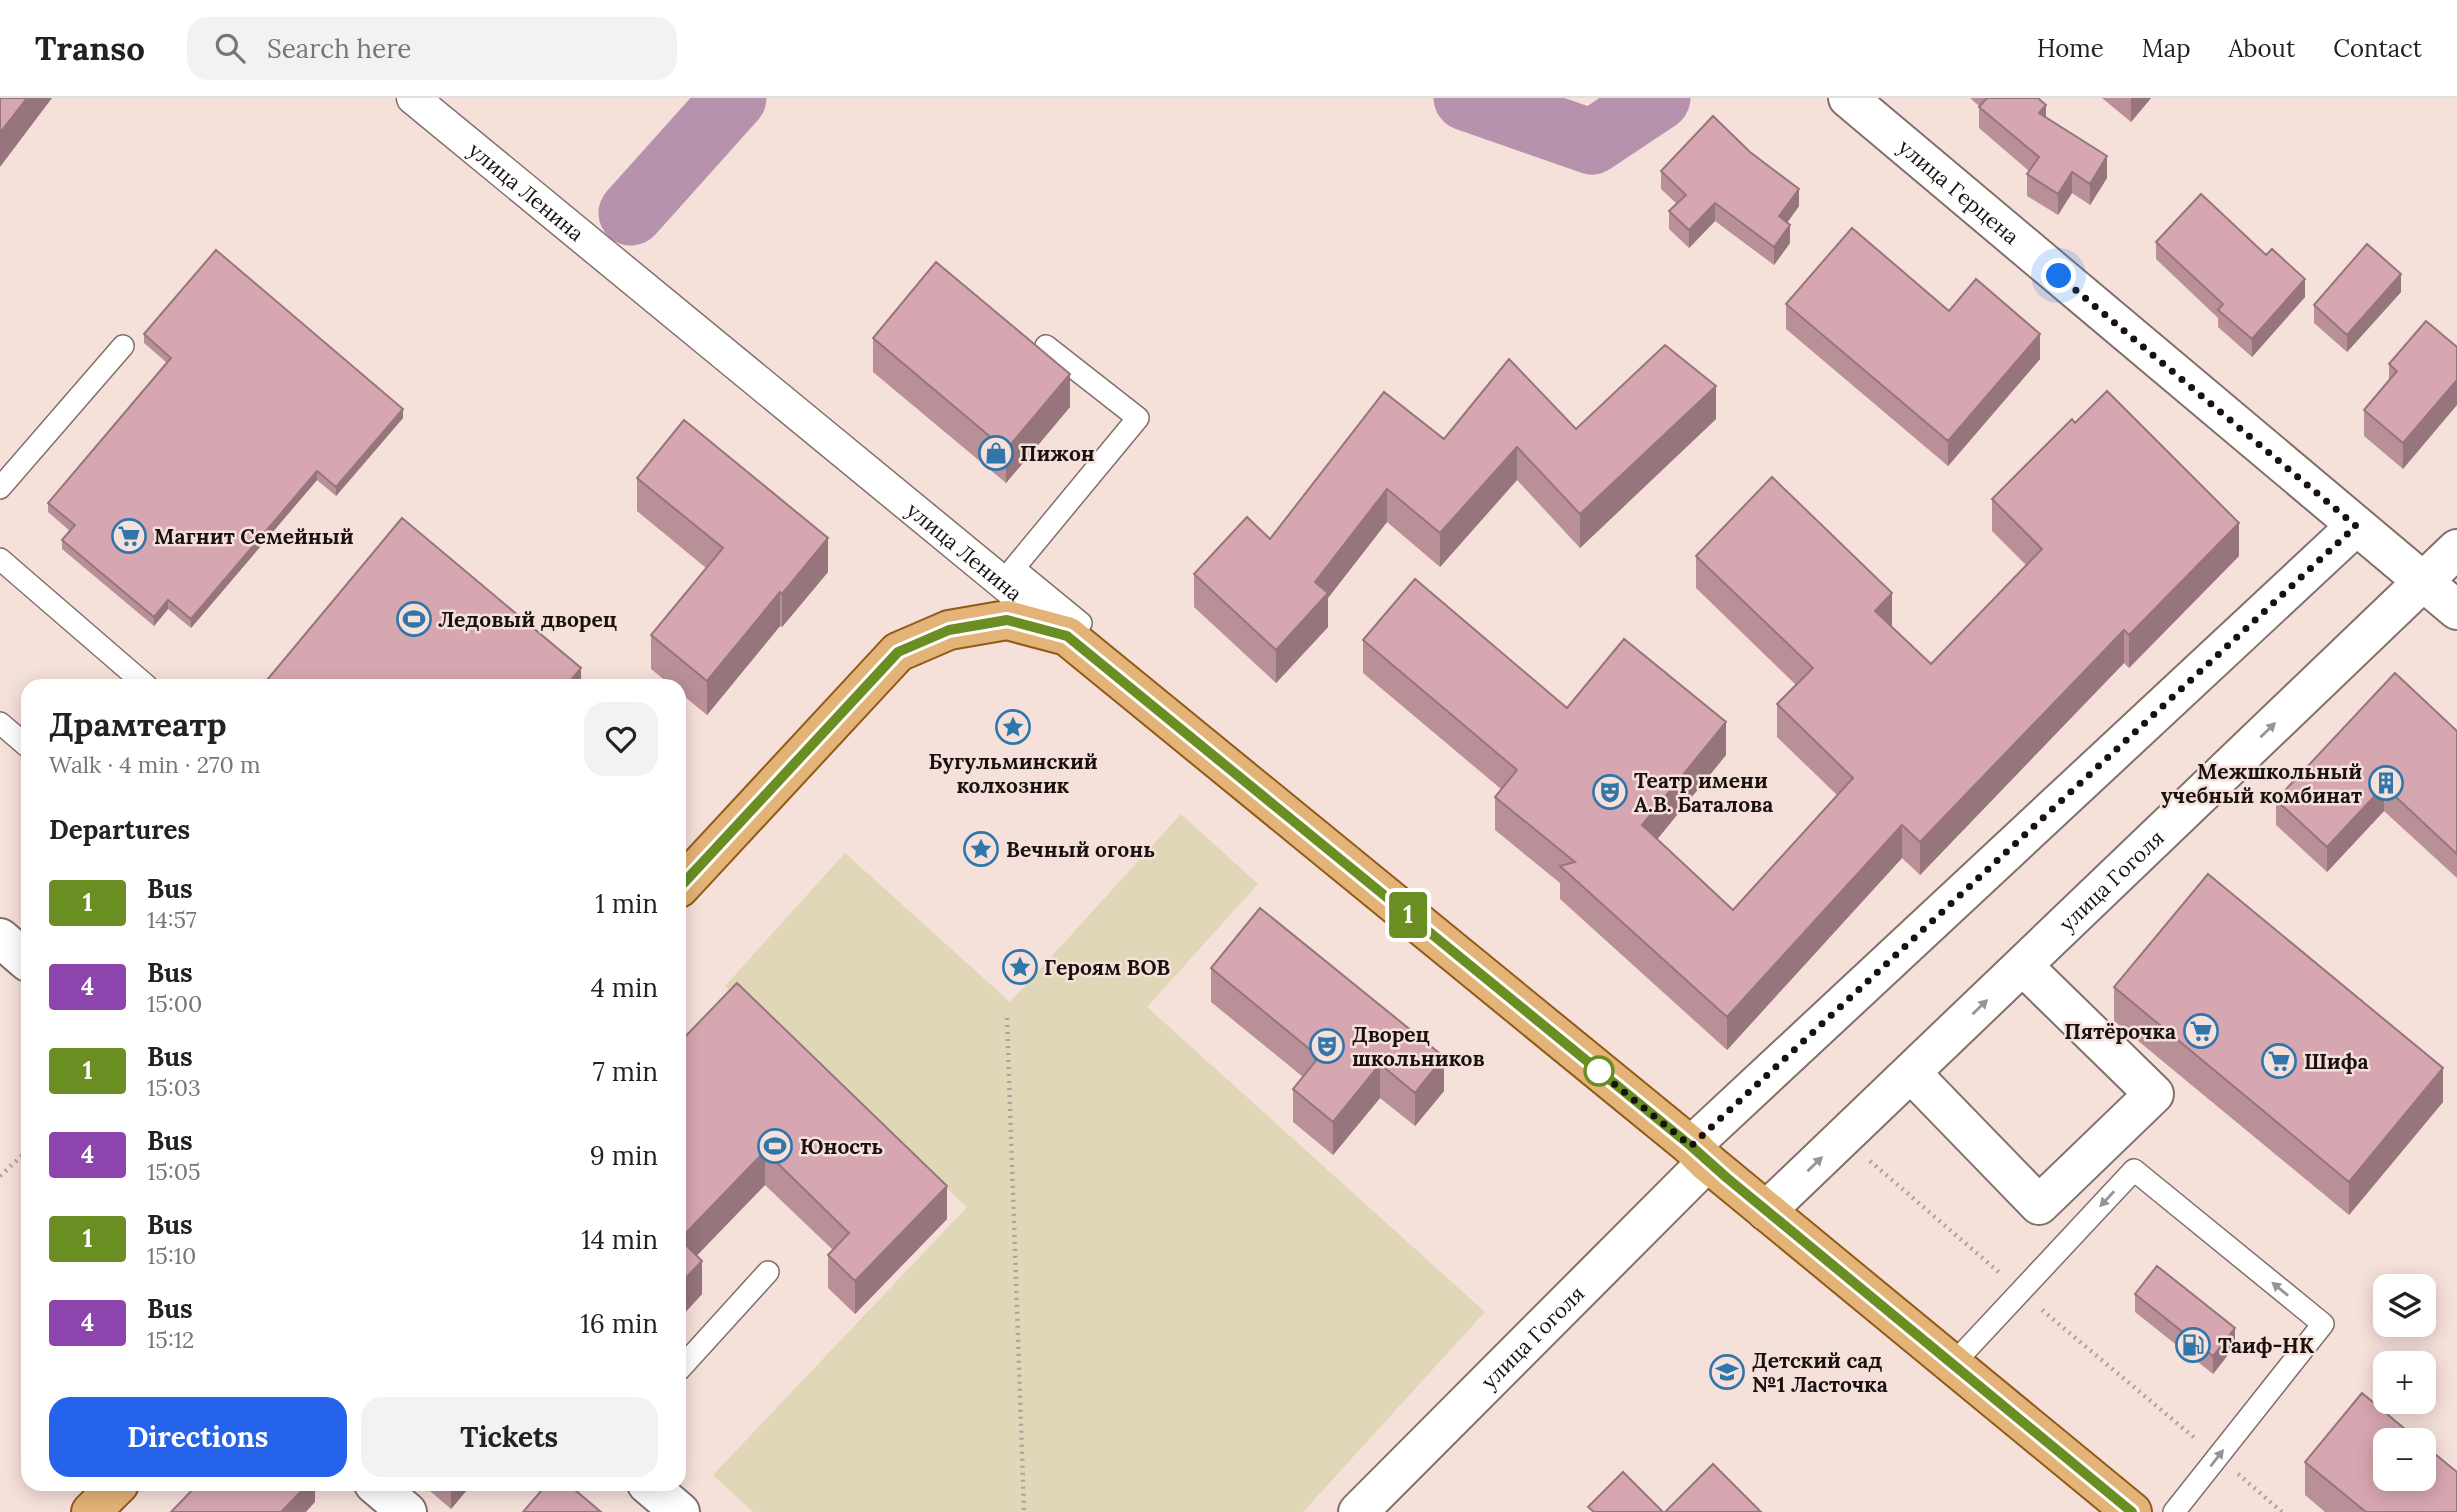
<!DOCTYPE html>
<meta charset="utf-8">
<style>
body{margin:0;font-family:Lora,serif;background:#f2f2f2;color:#222;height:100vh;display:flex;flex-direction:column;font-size:26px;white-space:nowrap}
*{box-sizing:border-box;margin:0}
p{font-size:23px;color:#767676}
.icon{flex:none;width:38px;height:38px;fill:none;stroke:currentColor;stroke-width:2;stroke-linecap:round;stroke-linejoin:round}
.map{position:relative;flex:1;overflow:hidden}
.details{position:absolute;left:21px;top:581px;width:665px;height:812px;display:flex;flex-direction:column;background:#fff;border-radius:21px;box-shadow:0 4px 18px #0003}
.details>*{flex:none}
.badge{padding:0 14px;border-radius:5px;font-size:24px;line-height:46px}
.fabs{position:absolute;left:2373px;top:1176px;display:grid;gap:14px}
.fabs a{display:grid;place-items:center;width:63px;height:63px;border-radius:14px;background:#fff;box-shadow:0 4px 18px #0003;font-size:35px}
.you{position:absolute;width:35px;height:35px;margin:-18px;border:5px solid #fff;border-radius:50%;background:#1a73e8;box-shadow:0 0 0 10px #1a73e833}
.map>.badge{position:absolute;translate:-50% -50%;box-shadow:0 0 0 4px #fff}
h2{padding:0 28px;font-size:26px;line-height:63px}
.round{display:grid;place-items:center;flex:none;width:74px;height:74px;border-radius:21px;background:#f2f2f2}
.head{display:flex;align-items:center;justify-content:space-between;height:119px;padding:0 28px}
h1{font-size:33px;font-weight:700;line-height:52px}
.cta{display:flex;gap:14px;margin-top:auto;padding:14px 28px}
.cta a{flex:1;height:80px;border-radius:21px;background:#2563eb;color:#fff;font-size:28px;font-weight:700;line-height:80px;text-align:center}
.cta a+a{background:#f2f2f2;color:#222}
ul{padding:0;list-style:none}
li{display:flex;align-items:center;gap:21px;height:84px;padding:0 28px}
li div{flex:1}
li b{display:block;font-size:26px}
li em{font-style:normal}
li .badge{min-width:77px;font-weight:700;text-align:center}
header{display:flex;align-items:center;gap:42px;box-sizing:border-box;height:98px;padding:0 35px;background:#fff;border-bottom:2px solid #e0e0e0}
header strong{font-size:33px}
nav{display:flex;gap:38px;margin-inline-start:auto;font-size:24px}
.search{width:490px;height:63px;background:#f2f2f2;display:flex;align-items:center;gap:18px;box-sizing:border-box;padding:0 24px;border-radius:21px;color:#767676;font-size:26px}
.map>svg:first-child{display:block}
</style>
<header>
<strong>Transo</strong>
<div class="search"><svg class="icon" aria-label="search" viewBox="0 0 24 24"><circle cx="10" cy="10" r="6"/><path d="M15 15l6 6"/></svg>Search here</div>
<nav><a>Home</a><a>Map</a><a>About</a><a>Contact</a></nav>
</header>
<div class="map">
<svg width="2457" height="1414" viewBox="0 0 2457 1414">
<rect width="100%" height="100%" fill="#f6e0da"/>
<!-- green -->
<path fill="#dfd7b7" d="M 1181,716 L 1258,786 L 1147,909 L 1485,1214 L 1303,1414 L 753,1414 L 713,1377 L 967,1109 L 725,888 L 845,755 L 1010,904 Z"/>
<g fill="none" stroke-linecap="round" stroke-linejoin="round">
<!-- river -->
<path stroke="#b692ad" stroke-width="65" d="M 1466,0 L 1592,44 L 1658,0
M 631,115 L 734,0"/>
<!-- service casing -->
<g stroke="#816f6a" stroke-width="24">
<path id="service" d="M 1046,248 L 1138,320 L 1014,470 L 1081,525 L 1067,538
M 0,390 L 123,248
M 0,461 L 147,588
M 0,625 L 28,649
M 1953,1266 L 2134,1072 L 2323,1226 L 2174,1414
M 679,1272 L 768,1174"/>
</g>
<!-- pedestrian casing -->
<g stroke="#816f6a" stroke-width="35">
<g id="pedestrian">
<path id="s1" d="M 413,0 L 1064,535"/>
</g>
</g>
<!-- minor casing -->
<g stroke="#816f6a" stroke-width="42">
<g id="minor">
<path id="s2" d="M 1848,0 L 2457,512"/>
<path d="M 1911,975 L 2039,1107 L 2154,996 L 2023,868"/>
<path d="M 1691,1048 L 2356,428"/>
<path id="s3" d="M 1766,1113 L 2457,451"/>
<path d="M 374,1386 L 407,1414"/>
<path d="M 647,1386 L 680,1414"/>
<path id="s4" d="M 1358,1414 L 1707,1064"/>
</g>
</g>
<!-- tertiary casing -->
<g stroke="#816f6a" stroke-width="42">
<path id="tertiary" d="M 0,840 L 28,864"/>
</g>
<!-- primary casing -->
<g stroke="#905a18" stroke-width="42">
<path id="primary" d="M 679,790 L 898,554 L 949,532 L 1007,522 L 1067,538 L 1691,1048 L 1707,1064 L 2132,1414
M 91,1414 L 119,1386"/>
</g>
<!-- path -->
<path stroke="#b1a09b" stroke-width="4.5" stroke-dasharray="2 5" stroke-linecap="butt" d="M 1007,920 L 1024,1414
M 1870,1063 L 2001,1176
M 0,1078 L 28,1052
M 2042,1212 L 2196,1341
M 2238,1376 L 2282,1414"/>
<!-- service -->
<use href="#service" stroke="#fff" stroke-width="21"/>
<!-- pedestrian -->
<use href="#pedestrian" stroke="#fff" stroke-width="32"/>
<!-- minor -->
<use href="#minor" stroke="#fff" stroke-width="38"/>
<!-- tertiary -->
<use href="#tertiary" stroke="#fff" stroke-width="38"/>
<!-- primary -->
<use href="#primary" stroke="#e3b377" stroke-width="38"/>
</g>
<!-- wall -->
<path fill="#b99098" d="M 1970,0 L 2038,0 L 2046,19 L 2107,80 L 2090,107 L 2072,95 L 2058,117 L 2027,98 L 2027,76 L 2029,73 L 1979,30 L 1979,8 Z
M 2102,0 L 2151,0 L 2131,24 Z
M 1661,73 L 1799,108 L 1787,125 L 1790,145 L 1774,167 L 1715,123 L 1689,150 L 1669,131 L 1669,113 L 1677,106 L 1661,91 Z
M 2156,144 L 2305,199 L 2252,259 L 2218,229 L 2218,220 L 2156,161 Z
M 2401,194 L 2347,254 L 2314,225 L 2314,207 Z
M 1786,206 L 1949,213 L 2040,261 L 1948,368 L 1786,231 Z
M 2426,223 L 2403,371 L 2364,338 L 2364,312 L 2389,282 L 2389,266 Z
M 144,236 L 403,320 L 336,398 L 317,382 L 191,530 L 168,511 L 154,528 L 62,451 L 62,442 L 70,433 L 48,414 L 48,405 L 167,265 L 144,245 Z
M 873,240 L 1070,309 L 1006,385 L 873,274 Z
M 1716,321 L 1580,450 L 1517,382 L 1440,469 L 1387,424 L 1328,500 L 1328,529 L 1276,585 L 1194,509 L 1194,476 L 1270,441 L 1444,341 Z
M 637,380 L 828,474 L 782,529 L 780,528 L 707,617 L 679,594 L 679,588 L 672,588 L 651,571 L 651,537 L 706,470 L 637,413 Z
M 1992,401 L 2239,458 L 2129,570 L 2124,565 L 1920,777 L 1902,760 L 1727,952 L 1560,801 L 1560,785 L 1495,732 L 1495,699 L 1501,691 L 1363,575 L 1363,542 L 1567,610 L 1726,657 L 1657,741 L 1733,812 L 1837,697 L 1777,639 L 1777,606 L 1796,587 L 1696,490 L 1696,458 L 1892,528 L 1891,528 L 1931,566 L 2026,467 L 1992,433 Z
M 2457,633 L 2457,780 L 2384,713 L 2327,774 L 2276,727 L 2276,702 Z
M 1211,870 L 1444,993 L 1415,1028 L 1380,1000 L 1333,1057 L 1293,1024 L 1293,991 L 1303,979 L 1211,904 Z
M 2114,889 L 2443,1004 L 2349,1117 L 2114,923 Z
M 679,945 L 947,1121 L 855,1216 L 828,1190 L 828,1157 L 833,1152 L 765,1087 L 697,1157 L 702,1196 L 681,1219 L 679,1217 Z
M 2135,1196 L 2235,1248 L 2213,1276 L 2135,1214 Z
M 2305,1364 L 2457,1414 L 2325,1414 L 2305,1397 Z
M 422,1386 L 472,1386 L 451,1411 Z"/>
<!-- shaded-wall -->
<path fill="#96757c" d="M 27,0 L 52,0 L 0,69 L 0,35 Z
M 2131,0 L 2151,0 L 2131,24 Z
M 2046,7 L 2046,28 L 2039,15 Z
M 2107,58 L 2107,80 L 2090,107 L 2090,86 Z
M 2072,74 L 2072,95 L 2058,117 L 2058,96 Z
M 1799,91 L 1799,108 L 1779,136 L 1779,118 Z
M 1715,105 L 1715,123 L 1689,150 L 1689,132 Z
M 1790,127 L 1790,145 L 1774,167 L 1774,149 Z
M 2401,176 L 2401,194 L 2347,254 L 2347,237 Z
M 2305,181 L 2305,199 L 2252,259 L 2252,241 Z
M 2040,236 L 2040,261 L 1948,368 L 1948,343 Z
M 1070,276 L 1070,309 L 1006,385 L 1006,352 Z
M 2457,282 L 2457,307 L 2403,371 L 2403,345 Z
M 1716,288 L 1716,321 L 1580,450 L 1580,416 Z
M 403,311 L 403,320 L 336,398 L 336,389 Z
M 1517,349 L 1517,382 L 1440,469 L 1440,435 Z
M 317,373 L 317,382 L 191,530 L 191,521 Z
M 1387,391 L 1387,424 L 1328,500 L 1328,529 L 1276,585 L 1276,552 L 1315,484 Z
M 2239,425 L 2239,458 L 2129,570 L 2129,537 Z
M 828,440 L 828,474 L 782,529 L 782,496 Z
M 780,494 L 780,528 L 707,617 L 707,583 Z
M 1892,495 L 1892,528 L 1875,546 L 1875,513 Z
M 168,502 L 168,511 L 154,528 L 154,519 Z
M 2124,532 L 2124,565 L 1920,777 L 1920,744 Z
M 581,570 L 581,588 L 566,588 Z
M 1726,624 L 1726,657 L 1642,760 L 1642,727 Z
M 2384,688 L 2384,713 L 2327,774 L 2327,749 Z
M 1902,727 L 1902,760 L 1727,952 L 1727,919 Z
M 1444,959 L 1444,993 L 1415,1028 L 1415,995 Z
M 1380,966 L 1380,1000 L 1333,1057 L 1333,1024 Z
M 2443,970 L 2443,1004 L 2349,1117 L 2349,1084 Z
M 765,1053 L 765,1087 L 680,1175 L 680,1141 Z
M 947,1088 L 947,1121 L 855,1216 L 855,1183 Z
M 702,1163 L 702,1196 L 681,1219 L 681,1185 Z
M 2235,1230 L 2235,1248 L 2213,1276 L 2213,1258 Z
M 308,1386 L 315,1386 L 315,1404 L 306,1414 L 281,1414 Z
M 451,1386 L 472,1386 L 451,1411 Z"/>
<!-- building -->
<path fill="#d7a7b1" stroke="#96757c" stroke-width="2" d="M 0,0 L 27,0 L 0,35 Z
M 1987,0 L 2038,0 L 2046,7 L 2039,15 L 2107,58 L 2090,86 L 2072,74 L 2058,96 L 2027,76 L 2039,59 L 1979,9 Z
M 1713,18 L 1750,54 L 1799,91 L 1779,118 L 1790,127 L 1774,149 L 1715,105 L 1689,132 L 1669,113 L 1686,97 L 1661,73 Z
M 2201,96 L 2266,157 L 2272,151 L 2305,181 L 2252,241 L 2218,212 L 2223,206 L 2156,144 Z
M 1852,130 L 1949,213 L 1976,181 L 2040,236 L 1948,343 L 1786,206 Z
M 2367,146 L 2401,176 L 2347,237 L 2314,207 Z
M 216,152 L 403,311 L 336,389 L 317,373 L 191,521 L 168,502 L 154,519 L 62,442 L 75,427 L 48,405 L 171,260 L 144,236 Z
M 936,164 L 1070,276 L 1006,352 L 873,240 Z
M 2426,223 L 2457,249 L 2457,282 L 2403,345 L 2364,312 L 2397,273 L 2389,266 Z
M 1665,247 L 1716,288 L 1580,416 L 1517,349 L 1440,435 L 1387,391 L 1315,484 L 1328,495 L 1276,552 L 1194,476 L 1247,419 L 1270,441 L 1384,294 L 1444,341 L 1509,261 L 1576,331 Z
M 2107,293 L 2239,425 L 2129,537 L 2124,532 L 1920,744 L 1902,727 L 1727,919 L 1560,768 L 1575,764 L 1495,699 L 1517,672 L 1363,542 L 1415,481 L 1567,610 L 1624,541 L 1726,624 L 1642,727 L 1733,812 L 1853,680 L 1777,606 L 1813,570 L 1696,458 L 1772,379 L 1892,495 L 1875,513 L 1931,566 L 2042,451 L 1992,401 L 2072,321 L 2075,325 Z
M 684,322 L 828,440 L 782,496 L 780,494 L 707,583 L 651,537 L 723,450 L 637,380 Z
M 402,420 L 581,570 L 566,588 L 262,588 Z
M 2395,575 L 2457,633 L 2457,756 L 2384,688 L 2327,749 L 2276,702 Z
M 2208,776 L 2443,970 L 2349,1084 L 2114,889 Z
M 1260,810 L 1444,959 L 1415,995 L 1380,966 L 1333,1024 L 1293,991 L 1319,959 L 1211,870 Z
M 737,885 L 947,1088 L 855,1183 L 828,1157 L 849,1135 L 765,1053 L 680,1141 L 702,1163 L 681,1185 L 679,1183 L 679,945 Z
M 2157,1168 L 2235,1230 L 2213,1258 L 2135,1196 Z
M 2362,1295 L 2418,1342 L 2385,1342 L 2385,1381 L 2424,1381 L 2424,1347 L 2457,1374 L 2457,1414 L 2366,1414 L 2305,1364 Z
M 1713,1366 L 1761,1414 L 1665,1414 Z
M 1623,1374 L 1663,1414 L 1594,1414 L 1588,1409 Z
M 198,1386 L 308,1386 L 281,1414 L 171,1414 Z
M 547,1386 L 568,1386 L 601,1414 L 523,1414 Z"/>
<!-- one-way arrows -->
<defs><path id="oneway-solid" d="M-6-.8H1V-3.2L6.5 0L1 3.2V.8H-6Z" transform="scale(1.75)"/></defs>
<g fill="#979493">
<use href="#oneway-solid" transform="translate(2268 632) rotate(-44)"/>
<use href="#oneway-solid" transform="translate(1980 909) rotate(-44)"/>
<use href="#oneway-solid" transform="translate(1815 1066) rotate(-44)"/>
<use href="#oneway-solid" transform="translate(2107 1101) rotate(133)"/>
<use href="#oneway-solid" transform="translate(2280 1191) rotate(-141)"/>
<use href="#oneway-solid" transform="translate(2217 1360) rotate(-52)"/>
</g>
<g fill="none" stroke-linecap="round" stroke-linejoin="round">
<!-- line casing -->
<g stroke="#fff" stroke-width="16">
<path id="line" d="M 679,790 L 898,554 L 949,532 L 1007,522 L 1067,538 L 1691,1048 L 1727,1080 L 2132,1414"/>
</g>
<!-- line -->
<use href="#line" stroke="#6b8e23" stroke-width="10"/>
<!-- walk -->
<path stroke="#18110f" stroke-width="7" stroke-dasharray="0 12.6" d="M 1599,973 L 1592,968 L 1691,1048 L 2356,428 L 2059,178"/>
</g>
<!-- icons -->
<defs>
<g id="shop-ring" transform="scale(1.75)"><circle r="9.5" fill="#f6e0da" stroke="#3076aa" stroke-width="1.5"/><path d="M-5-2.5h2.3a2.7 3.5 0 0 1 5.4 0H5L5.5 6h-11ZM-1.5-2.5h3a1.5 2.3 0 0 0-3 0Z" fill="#3076aa"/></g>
<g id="supermarket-ring" transform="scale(1.75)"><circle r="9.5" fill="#f6e0da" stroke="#3076aa" stroke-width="1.5"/><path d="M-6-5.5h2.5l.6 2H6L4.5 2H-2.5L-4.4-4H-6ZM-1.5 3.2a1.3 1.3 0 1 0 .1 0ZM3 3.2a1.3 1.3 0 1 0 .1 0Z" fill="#3076aa"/></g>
<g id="stadium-ring" transform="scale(1.75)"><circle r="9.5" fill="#f6e0da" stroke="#3076aa" stroke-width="1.5"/><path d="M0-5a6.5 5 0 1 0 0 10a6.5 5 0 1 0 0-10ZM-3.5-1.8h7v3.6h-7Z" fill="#3076aa"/></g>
<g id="sight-ring" transform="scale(1.75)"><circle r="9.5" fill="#f6e0da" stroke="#3076aa" stroke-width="1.5"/><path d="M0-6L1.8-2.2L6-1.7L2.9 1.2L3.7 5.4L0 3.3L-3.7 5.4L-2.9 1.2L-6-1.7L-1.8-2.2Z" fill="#3076aa"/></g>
<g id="building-ring" transform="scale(1.75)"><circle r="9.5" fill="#f6e0da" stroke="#3076aa" stroke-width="1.5"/><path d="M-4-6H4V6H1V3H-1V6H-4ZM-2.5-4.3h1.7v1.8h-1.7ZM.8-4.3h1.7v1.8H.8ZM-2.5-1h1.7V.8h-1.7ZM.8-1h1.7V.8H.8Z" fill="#3076aa"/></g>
<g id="theatre-ring" transform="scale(1.75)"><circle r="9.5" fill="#f6e0da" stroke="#3076aa" stroke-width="1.5"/><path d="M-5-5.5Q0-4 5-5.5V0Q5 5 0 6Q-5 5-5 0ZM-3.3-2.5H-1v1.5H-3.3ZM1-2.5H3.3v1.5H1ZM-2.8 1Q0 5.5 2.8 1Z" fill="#3076aa"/></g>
<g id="fuel-ring" transform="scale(1.75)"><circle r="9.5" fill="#f6e0da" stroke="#3076aa" stroke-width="1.5"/><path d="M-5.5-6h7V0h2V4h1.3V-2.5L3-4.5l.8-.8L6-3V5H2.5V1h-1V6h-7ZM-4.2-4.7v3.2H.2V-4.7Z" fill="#3076aa"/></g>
<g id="school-ring" transform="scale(1.75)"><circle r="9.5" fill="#f6e0da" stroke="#3076aa" stroke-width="1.5"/><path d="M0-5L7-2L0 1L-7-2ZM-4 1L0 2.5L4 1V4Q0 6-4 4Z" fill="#3076aa"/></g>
</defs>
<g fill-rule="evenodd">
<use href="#shop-ring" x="996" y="355"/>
<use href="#supermarket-ring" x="129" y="438"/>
<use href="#stadium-ring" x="414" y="521"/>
<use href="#sight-ring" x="1013" y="629"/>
<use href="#building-ring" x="2386" y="685"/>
<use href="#theatre-ring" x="1610" y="694"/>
<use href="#sight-ring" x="981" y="751"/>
<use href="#sight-ring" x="1020" y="869"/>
<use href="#supermarket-ring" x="2201" y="933"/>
<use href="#theatre-ring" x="1327" y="948"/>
<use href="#supermarket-ring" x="2279" y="963"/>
<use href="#stadium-ring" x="775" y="1048"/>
<use href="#fuel-ring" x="2193" y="1247"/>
<use href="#school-ring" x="1727" y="1274"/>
</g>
<!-- markers -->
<circle fill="#fff" stroke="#6b8e23" stroke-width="3.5" cx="1599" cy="973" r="14"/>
<g text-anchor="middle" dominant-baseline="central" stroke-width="5" stroke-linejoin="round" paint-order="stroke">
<!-- street labels -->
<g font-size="21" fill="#18110f" stroke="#f6e0da">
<text stroke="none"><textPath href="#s1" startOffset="147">улица Ленина</textPath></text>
<text stroke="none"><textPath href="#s2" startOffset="145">улица Герцена</textPath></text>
<text stroke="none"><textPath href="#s1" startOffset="714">улица Ленина</textPath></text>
<text stroke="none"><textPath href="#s3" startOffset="478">улица Гоголя</textPath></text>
<text stroke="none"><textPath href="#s4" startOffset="247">улица Гоголя</textPath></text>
</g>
<!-- poi labels -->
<g font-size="21" font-weight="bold" fill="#18110f" stroke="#f6e0da" text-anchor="start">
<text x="1020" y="355">Пижон</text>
<text x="154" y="438">Магнит Семейный</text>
<text x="438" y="521">Ледовый дворец</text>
<text x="1013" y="663" text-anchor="middle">Бугульминский<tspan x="1013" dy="24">колхозник</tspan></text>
<text x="2362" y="673" text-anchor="end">Межшкольный<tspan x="2362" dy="24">учебный комбинат</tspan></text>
<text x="1634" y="682">Театр имени<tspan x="1634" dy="24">А.В. Баталова</tspan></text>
<text x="1006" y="751">Вечный огонь</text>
<text x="1044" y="869">Героям ВОВ</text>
<text x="2176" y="933" text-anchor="end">Пятёрочка</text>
<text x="1352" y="936">Дворец<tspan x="1352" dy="24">школьников</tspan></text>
<text x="2304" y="963">Шифа</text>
<text x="800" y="1048">Юность</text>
<text x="2218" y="1247">Таиф-НК</text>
<text x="1752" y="1262">Детский сад<tspan x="1752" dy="24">№1 Ласточка</tspan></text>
</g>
</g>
</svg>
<div class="fabs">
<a><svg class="icon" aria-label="layers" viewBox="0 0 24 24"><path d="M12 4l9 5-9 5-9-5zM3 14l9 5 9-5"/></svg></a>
<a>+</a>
<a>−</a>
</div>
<div class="you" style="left:2059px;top:178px"></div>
<b class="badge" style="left:1408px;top:817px;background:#6b8e23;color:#fff">1</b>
<section class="details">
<div class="head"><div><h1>Драмтеатр</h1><p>Walk · 4 min · 270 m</p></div><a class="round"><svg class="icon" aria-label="heart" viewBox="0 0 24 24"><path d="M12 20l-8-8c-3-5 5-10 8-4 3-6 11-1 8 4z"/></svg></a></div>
<h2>Departures</h2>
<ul>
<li><span class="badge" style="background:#6b8e23;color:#fff">1</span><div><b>Bus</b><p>14:57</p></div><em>1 min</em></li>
<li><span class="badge" style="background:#8e44ad;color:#fff">4</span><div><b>Bus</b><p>15:00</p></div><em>4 min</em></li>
<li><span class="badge" style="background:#6b8e23;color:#fff">1</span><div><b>Bus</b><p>15:03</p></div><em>7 min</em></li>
<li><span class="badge" style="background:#8e44ad;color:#fff">4</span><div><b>Bus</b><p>15:05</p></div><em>9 min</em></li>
<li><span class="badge" style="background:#6b8e23;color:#fff">1</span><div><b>Bus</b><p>15:10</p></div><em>14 min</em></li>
<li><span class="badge" style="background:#8e44ad;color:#fff">4</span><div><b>Bus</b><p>15:12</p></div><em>16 min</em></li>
</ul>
<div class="cta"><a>Directions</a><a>Tickets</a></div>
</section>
</div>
